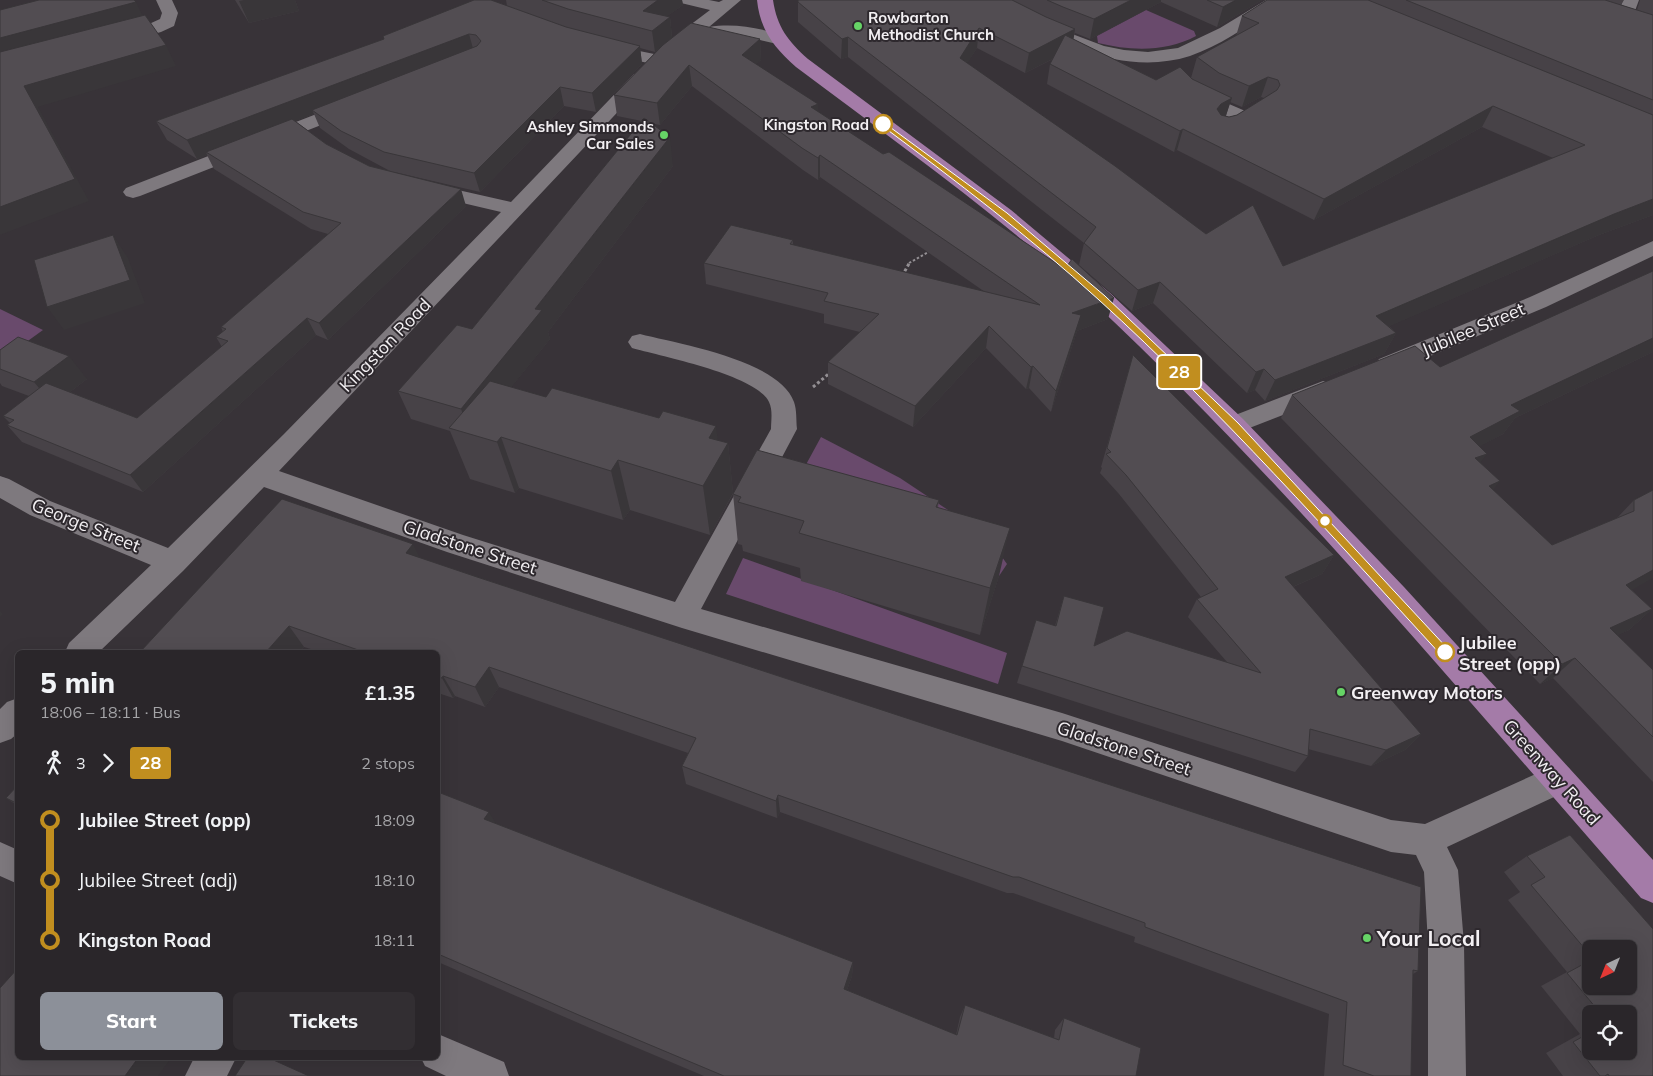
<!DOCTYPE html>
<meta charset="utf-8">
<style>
body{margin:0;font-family:Mulish,sans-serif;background:#322e32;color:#f1f3f6;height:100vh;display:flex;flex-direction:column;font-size:19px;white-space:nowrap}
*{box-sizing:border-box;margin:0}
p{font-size:16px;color:#a5a5a8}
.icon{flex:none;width:28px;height:28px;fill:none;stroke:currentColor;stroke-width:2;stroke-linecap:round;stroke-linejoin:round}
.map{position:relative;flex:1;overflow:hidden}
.sheet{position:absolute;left:15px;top:650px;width:425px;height:410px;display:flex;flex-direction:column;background:#2a262a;border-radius:8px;box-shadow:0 5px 20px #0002,0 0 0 1px #464347}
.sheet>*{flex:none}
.badge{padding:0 10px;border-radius:4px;font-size:18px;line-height:32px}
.needle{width:32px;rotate:223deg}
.fabs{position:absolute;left:1582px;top:940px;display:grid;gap:10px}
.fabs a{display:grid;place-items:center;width:55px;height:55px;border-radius:8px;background:#2a262a;box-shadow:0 5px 20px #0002,0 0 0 1px #464347;font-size:25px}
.map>.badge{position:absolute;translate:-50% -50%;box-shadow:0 0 0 2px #fff}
.legs{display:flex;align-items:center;gap:8px;height:55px;padding:0 25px;font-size:16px}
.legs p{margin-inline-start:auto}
.overview{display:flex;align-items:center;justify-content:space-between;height:85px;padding:0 25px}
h1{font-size:28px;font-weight:800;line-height:38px}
.action{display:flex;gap:10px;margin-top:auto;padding:10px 25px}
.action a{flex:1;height:58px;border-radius:8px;background:#8c9099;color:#fff;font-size:20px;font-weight:800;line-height:58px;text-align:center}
.action a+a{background:#322e32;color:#f1f3f6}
ul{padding:0 25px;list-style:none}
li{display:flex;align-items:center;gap:18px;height:60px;font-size:19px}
li i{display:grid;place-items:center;width:8px;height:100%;margin:0 6px;background:currentColor}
li i::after{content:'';width:12px;height:12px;margin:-6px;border:4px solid;border-radius:50%;background:#2a262a}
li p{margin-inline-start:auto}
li:first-child i{background:linear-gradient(#0000 50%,currentColor 0)}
li:last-child i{background:linear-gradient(currentColor 50%,#0000 0)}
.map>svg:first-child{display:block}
</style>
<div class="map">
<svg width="1653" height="1076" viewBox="0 0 1653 1076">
<rect width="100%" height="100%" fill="#383338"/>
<!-- green -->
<path fill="#694a6c" d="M 1146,10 L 1194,31 L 1196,36 C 1166,52 1131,51 1098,43 L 1097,36 Z
M 0,309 L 43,330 L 0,361 Z
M 821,437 L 900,478 L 987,536 L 1007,564 L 999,576 L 941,538 L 784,505 Z
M 743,558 L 1007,653 L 998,684 L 726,594 Z"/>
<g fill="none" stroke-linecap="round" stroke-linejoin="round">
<!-- path-far1 -->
<path stroke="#938f93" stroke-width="2" stroke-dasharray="2.5 2" stroke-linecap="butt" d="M 909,263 L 932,250"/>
<!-- path -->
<path stroke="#938f93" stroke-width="3" stroke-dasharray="3 2.5" stroke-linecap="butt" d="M 902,276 L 910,262
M 813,387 L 831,372"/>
<!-- minor -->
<path fill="#7e797e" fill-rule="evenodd" d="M 156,0 L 172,0 L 178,13 L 174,26 L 161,32 L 124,42 L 118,43 L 112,42 L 109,38 L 112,34 L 149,24 L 160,19 L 162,13 Z
M 679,0 L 709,0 L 719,2 L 723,0 L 741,0 L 709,27 C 735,23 758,28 783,35 L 786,39 L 783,43 L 777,44 L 752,38 L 723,36 L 693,39 L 677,52 L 671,53 L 665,52 L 662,48 L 665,44 L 710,10 L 681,3 Z
M 978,0 L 999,0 L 1059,29 L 1104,46 L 1124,50 L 1148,52 L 1178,48 L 1220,28 L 1266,0 L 1285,0 L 1283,3 C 1253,22 1223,45 1190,56 C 1117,79 1043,35 980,3 Z
M 1623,0 L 1639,0 L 1629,27 L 1617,27 L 1615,23 Z
M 605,44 L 664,56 L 667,60 L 664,64 L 658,65 L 599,53 L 596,49 L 599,45 Z
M 640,73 L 646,74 L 649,78 L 646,82 L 279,471 L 463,535 L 675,602 L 771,429 C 771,421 773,410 769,402 C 757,375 660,356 632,348 L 628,342 L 632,336 L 640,334 C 679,344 779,360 794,402 C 797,410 796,421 797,429 L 701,609 L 1062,713 L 1391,820 L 1425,824 L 1558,764 L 1569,768 L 1574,779 L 1569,790 L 1447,847 L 1458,870 L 1464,944 L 1466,1076 L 1428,1076 L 1428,944 L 1424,872 L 1416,855 L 1391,852 L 1062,741 L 682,628 L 447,552 L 264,487 L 183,571 L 99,652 L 65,652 L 69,643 L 151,565 L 30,515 L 0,498 L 0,476 L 9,479 L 50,501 L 168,548 L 284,434 L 501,212 L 420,193 L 417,189 L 420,185 L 427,183 L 511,202 L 634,74 Z
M 1194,89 L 1250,113 L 1252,117 L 1250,121 L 1243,123 L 1236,121 L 1188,98 L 1185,94 L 1188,90 Z
M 350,101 L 357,103 L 359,107 L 357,111 L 140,196 L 133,198 L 126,196 L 123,192 L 126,188 Z
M 1653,241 L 1653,256 L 1546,307 L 1395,371 L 1387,373 L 1379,371 L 1375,365 L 1379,359 L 1530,297 Z
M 1323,381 L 1332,384 L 1335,390 L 1332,396 L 1234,434 L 1225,431 L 1221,425 L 1225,419 Z
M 18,698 L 18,733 L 11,739 L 0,743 L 0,709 L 7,702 Z
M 0,842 L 18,850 L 18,884 L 0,876 Z
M 438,1034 L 504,1062 L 509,1076 L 446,1076 L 425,1066 L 421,1058 L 438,1058 Z
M 194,1058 L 236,1058 L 227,1076 L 185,1076 Z"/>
<!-- major -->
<path fill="#a47ba8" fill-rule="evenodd" d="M 757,0 L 773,0 C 777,27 788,41 808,59 L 1011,210 L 1110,293 L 1243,419 L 1404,587 L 1653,860 L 1653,903 L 1641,898 C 1464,696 1291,488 1095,304 C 1002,217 897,143 796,67 C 774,47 760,30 757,0 Z"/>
</g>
<!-- wall -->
<path fill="#474247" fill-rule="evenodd" d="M 235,0 L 295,0 L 299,11 L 249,23 Z
M 506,0 L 682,0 L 683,5 L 667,16 L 670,17 L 672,37 L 760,39 L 761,60 L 756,64 L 818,112 L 1108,319 L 1077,331 L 1051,412 L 1029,388 L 1026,389 L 986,348 L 913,427 L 828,384 L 828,362 L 860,332 L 824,323 L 824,314 L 706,284 L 704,263 L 793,240 L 793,245 L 985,292 L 820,177 L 818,180 L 803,170 L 692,86 L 660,125 L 650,123 L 673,166 L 548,332 L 550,339 L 511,387 L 546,397 L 728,443 L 733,493 L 939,500 L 938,508 L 999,576 L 980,635 L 801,581 L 800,568 L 743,551 L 742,545 L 738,544 L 733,494 L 710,535 L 630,510 L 623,520 L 519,488 L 515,493 L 470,479 L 450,431 L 411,419 L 398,391 L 472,329 L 642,121 L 617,116 L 614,95 L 659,49 L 655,52 L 640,48 L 642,64 L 596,112 L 564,106 L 480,192 L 394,172 L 466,206 L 328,340 L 316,335 L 143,492 L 22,442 L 7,425 L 10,423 L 3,416 L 29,396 L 2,386 L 0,383 L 0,350 L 87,379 L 70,392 L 137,418 L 222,347 L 216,337 L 223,332 L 221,327 L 328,234 L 311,229 L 214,169 L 207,155 L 197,159 L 167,140 L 156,121 L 507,6 ZM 314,114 L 320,128 L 349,149 L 390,171 L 369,166 L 326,144 L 295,121 Z
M 798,0 L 1262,0 L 1217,27 L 1161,2 L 1090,39 L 1075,33 L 1073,39 L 1156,80 L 1192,79 L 1194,80 L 1191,78 L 1197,57 L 1236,36 L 1242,16 L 1267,0 L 1624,0 L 1621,5 L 1637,10 L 1640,0 L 1653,0 L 1653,215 L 1599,235 L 1389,326 L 1396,333 L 1384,354 L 1265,401 L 1255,390 L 1247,393 L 1153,303 L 1132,311 L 1079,265 L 1084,243 L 848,57 L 841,59 L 798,22 ZM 977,48 L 1025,73 L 1053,59 L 1050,64 L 1047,84 L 1174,152 L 1177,150 L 1314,220 L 1482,127 L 1553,158 L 1283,266 L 1206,234 L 967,63 ZM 1261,97 L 1264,98 L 1237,115 L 1229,117 L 1226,116 L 1230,102 L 1242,107 Z
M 1653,352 L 1515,418 L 1503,434 L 1479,446 L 1480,463 L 1493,490 L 1552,545 L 1617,518 L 1634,500 L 1653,490 L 1632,590 L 1652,609 L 1629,630 L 1617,635 L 1653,670 L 1653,782 L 1553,678 L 1540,684 L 1281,418 L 1292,395 L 1440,367 Z
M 1133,355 L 1334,555 L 1322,574 L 1293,587 L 1421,734 L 1405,750 L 1371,766 L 1308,749 L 1308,756 L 1295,772 L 1017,683 L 1036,620 L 1055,626 L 1064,596 L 1094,646 L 1227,662 L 1188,617 L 1197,599 L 1201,597 L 1119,494 L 1100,473 L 1102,468 L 1101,467 Z
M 420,558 L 1418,971 L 1413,974 L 1411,1076 L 1324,1076 L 1329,1014 L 1134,942 L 1135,937 L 1013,893 L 1007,893 L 780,812 L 777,818 L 686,784 L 682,766 L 688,753 L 499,687 L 485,707 L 455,696 L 453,698 L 438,693 L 438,652 L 321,652 L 304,647 L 299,652 L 140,652 Z
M 18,785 L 18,806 L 6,798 Z
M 438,792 L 496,824 L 853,962 L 852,976 L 847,990 L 956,1035 L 960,1017 L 965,1005 L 1054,1038 L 1055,1030 L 1064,1018 L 1136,1076 L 704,1076 L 590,1028 L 438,962 Z
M 1570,835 L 1653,929 L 1653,1076 L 1563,1076 L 1546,1053 L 1580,1034 L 1541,986 L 1567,972 L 1508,900 L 1520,892 L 1504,872 L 1527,856 ZM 1591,949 L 1629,949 L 1629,986 L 1591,986 ZM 1591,1014 L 1629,1014 L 1629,1051 L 1591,1051 Z"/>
<!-- shaded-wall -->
<path fill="#393639" d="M 244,0 L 295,0 L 299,11 L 249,23 L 239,1 Z
M 658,0 L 682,0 L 683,5 L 648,30 L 643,11 Z
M 1131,0 L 1161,0 L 1161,2 L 1090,39 L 1094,19 Z
M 1236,0 L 1262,0 L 1217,27 L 1223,7 Z
M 136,2 L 146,23 L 0,63 L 0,38 Z
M 670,17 L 672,38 L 655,52 L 652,31 Z
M 979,28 L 977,48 L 958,78 L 960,58 Z
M 1075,29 L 1072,49 L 1025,73 L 1029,53 Z
M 469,34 L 474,52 L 312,110 L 314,114 L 209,154 L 206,152 L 207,155 L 197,159 L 187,140 Z
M 848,37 L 848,57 L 841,59 L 842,39 Z
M 760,39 L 761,60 L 744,76 L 742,55 Z
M 166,45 L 176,66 L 38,107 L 89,201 L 0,235 L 0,207 L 24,86 Z
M 640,46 L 642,64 L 596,112 L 592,93 Z
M 689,65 L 692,86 L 660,125 L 657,103 Z
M 1268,77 L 1261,97 L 1242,107 L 1249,86 Z
M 560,87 L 564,106 L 480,192 L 474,173 Z
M 1232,98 L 1225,118 L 1210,130 L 1217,109 L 1221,104 Z
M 818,104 L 818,126 L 811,107 Z
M 1493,106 L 1482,127 L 1314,220 L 1324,199 Z
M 1183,129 L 1177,150 L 1174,152 L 1180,131 Z
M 670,137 L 673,166 L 548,332 L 550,339 L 473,435 L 471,435 L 461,409 L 535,309 Z
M 820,155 L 820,177 L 818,180 L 818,158 Z
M 461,189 L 466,206 L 328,340 L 319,323 Z
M 1653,199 L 1653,215 L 1599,235 L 1365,337 L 1376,316 L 1614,214 Z
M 113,235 L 128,258 L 145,303 L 64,330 L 47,307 Z
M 1160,282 L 1153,303 L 1132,311 L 1138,290 Z
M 1114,298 L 1108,319 L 1077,331 L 1051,412 L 1056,391 L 1072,313 Z
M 307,318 L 316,335 L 143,492 L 130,475 Z
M 989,326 L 986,348 L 913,427 L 915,406 Z
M 1396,333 L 1384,354 L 1265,401 L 1275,380 Z
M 1653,338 L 1653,352 L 1515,418 L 1503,434 L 1454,460 L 1470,437 L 1511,405 Z
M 69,356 L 87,379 L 53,405 L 34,382 Z
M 1033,366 L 1029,388 L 1026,389 L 1031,367 Z
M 1264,369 L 1255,390 L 1247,393 L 1256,372 Z
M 716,426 L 720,457 L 728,443 L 733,493 L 710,535 L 703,486 L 709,438 Z
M 501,437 L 519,488 L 515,493 L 497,442 Z
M 1487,454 L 1470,476 L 1475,458 Z
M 618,460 L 630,510 L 623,520 L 611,471 Z
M 1500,481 L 1483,504 L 1489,486 Z
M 1010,528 L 999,576 L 980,635 L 990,588 Z
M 413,544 L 424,566 L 406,553 Z
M 1334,555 L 1322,574 L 1274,595 L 1285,577 Z
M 1653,570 L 1653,578 L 1604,606 L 1626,585 Z
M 1652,609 L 1629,630 L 1587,649 L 1610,628 Z
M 0,611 L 3,614 L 0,617 Z
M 289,626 L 304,647 L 299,652 L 266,652 Z
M 1575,658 L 1553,678 L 1540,684 L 1562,664 Z
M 489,667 L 499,687 L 485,707 L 475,687 Z
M 443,676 L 455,696 L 453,698 L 442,678 Z
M 1421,734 L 1405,750 L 1371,766 L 1386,750 Z
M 778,795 L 780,812 L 777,818 L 776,801 Z
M 489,812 L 499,829 L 484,819 Z
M 853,962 L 852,976 L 843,1001 L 844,989 Z
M 138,1058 L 171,1058 L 158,1076 L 125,1076 Z"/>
<!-- building -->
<path fill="#524d52" stroke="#393639" d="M 39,0 L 134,0 L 136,2 L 0,38 L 0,10 Z
M 474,0 L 491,0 L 566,27 L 640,46 L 592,93 L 560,87 L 474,173 L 384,152 L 341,131 L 312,110 L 477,46 L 481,41 L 476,35 L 469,34 L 187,140 L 156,121 L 384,39 L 383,36 Z
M 542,0 L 658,0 L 643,11 L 670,17 L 652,31 L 568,9 Z
M 798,0 L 1012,0 L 1046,17 L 1075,29 L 1029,53 L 979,28 L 960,58 L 1115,166 L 1206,234 L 1253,205 L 1283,266 L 1585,145 L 1493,106 L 1324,199 L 1183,129 L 1180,131 L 1050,64 L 1065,35 L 1156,80 L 1180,67 L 1192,79 L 1232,98 L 1221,104 L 1217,109 L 1221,115 L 1229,117 L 1237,115 L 1277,90 L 1280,85 L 1278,80 L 1268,77 L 1249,86 L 1219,73 L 1197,57 L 1259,23 L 1242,16 L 1267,0 L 1368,0 L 1653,115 L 1653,199 L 1614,214 L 1376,316 L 1396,333 L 1275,380 L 1264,369 L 1256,372 L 1160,282 L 1138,290 L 1084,243 L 1096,227 L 848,37 L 842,39 L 798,2 Z
M 1047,0 L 1131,0 L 1094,19 L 1063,7 Z
M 1207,0 L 1236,0 L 1223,7 Z
M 1406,0 L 1605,0 L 1653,15 L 1653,100 Z
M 145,15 L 166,45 L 24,86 L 75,179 L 0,207 L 0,52 Z
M 691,23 L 760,39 L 742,55 L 818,104 L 811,107 L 883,154 L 889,152 L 1065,269 L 1072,259 L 1114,298 L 1072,313 L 1081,315 L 1056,391 L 1033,366 L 1031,367 L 989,326 L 915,406 L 828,362 L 879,314 L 824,301 L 828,293 L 704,263 L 731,225 L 793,240 L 790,244 L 1040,305 L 820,155 L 818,158 L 802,148 L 689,65 L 657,103 L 614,95 L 663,45 Z
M 644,118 L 670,137 L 535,309 L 542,310 L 461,409 L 398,391 L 457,325 L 472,329 Z
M 292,119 L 326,144 L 369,166 L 461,189 L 319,323 L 307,318 L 130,475 L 7,425 L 14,420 L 3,416 L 46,383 L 137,418 L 228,341 L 216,337 L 226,329 L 221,327 L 341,223 L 303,212 L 206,152 Z
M 113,235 L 130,280 L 47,307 L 34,260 Z
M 1653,271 L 1653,338 L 1511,405 L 1520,411 L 1470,437 L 1487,454 L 1475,458 L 1500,481 L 1489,486 L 1552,545 L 1634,511 L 1634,500 L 1653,490 L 1653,570 L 1626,585 L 1652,609 L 1610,628 L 1653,670 L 1653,737 L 1575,658 L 1562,664 L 1292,395 L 1415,346 L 1440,367 Z
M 18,337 L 69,356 L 34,382 L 0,369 L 0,350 Z
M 1133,355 L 1334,555 L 1285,577 L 1421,734 L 1386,750 L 1310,729 L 1308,756 L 1022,666 L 1036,620 L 1056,626 L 1064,596 L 1104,607 L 1094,646 L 1127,631 L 1261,673 L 1197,599 L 1218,589 L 1126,475 L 1106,454 L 1111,452 L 1107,448 Z
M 490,381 L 546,397 L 552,388 L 659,418 L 663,411 L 716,426 L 709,438 L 728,443 L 703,486 L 618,460 L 611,471 L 501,437 L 497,442 L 449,428 Z
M 757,450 L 939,500 L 936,507 L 1010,528 L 990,588 L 799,533 L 804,521 L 738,502 L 741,497 L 733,494 Z
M 282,499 L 413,544 L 406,553 L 477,577 L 1421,887 L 1418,971 L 1413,970 L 1411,1076 L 1374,1076 L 1343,1065 L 1347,1002 L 1145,927 L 1145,923 L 1019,877 L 1013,877 L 778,795 L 776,801 L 682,766 L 696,738 L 489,667 L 475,687 L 443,676 L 442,678 L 438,677 L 438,652 L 364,652 L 289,626 L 266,652 L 140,652 Z
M 18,785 L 18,804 L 6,798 Z
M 438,792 L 489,812 L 484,819 L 853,962 L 844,989 L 957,1035 L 965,1005 L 1059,1040 L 1064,1018 L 1141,1048 L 1136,1076 L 724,1076 L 581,1016 L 438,954 Z
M 1570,835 L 1653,929 L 1653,1076 L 1609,1076 L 1608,1074 L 1605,1076 L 1600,1076 L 1573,1042 L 1591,1032 L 1591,1051 L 1629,1051 L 1629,1014 L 1601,1014 L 1567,973 L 1591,960 L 1591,986 L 1629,986 L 1629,949 L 1591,949 L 1591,956 L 1531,885 L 1545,877 L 1527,856 Z
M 18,968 L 18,1058 L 138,1058 L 125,1076 L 0,1076 L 0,988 Z
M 247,1058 L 269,1058 L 309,1076 L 235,1076 Z"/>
<!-- line-1 -->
<path fill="#c18e1f" stroke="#fff" d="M 883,122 L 1007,213 L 1105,296 L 1238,423 L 1448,649 L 1450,652 L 1448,655 L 1441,655 C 1330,534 1221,411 1099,300 C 1030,237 956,181 881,125 L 880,124 Z"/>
<!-- markers -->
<g fill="#66d466" stroke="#2e292e" stroke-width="2">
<circle cx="858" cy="26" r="5"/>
<circle cx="664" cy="135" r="5"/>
<circle cx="1341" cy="692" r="5"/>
<circle cx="1367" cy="938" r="5"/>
</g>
<g fill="#fff" stroke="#c18e1f" stroke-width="2.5">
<circle cx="883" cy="124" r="9"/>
<circle cx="1325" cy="521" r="6"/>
<circle cx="1445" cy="652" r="9"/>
</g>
<g text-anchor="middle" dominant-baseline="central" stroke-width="4" stroke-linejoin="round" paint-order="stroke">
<!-- far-poi labels -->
<g font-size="15" font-weight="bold" fill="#f3f0f3" stroke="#2e292e" text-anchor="start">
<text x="868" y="17">Rowbarton<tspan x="868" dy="17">Methodist Church</tspan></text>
<text x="654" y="126" text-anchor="end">Ashley Simmonds<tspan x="654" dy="17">Car Sales</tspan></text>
</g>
<!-- far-stop labels -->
<g font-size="15" font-weight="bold" fill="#f3f0f3" stroke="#2e292e" text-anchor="end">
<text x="869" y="124">Kingston Road</text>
</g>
<!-- street labels -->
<g font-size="18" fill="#f3f0f3" stroke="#2e292e">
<text transform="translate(1473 329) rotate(-23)">Jubilee Street</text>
<text transform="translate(385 345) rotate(-46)">Kingston Road</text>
<text transform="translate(86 525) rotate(22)">George Street</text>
<text transform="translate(470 547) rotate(18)">Gladstone Street</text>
<text transform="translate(1124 748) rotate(18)">Gladstone Street</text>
<text transform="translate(1552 772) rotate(48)">Greenway Road</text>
</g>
<!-- stop labels -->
<g font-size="18" font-weight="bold" fill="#f3f0f3" stroke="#2e292e" text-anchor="start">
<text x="1459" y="642">Jubilee<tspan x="1459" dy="21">Street (opp)</tspan></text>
</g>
<!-- poi labels -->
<g font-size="18" font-weight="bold" fill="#f3f0f3" stroke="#2e292e" text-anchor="start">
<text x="1351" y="692">Greenway Motors</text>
</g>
<!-- near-poi labels -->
<g font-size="21" font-weight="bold" fill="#f3f0f3" stroke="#2e292e" text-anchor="start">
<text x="1377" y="938">Your Local</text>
</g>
</g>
</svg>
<div class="fabs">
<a><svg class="needle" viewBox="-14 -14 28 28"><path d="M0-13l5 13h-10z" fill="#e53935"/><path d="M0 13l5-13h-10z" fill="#a5a5a8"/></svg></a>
<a><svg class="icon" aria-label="locate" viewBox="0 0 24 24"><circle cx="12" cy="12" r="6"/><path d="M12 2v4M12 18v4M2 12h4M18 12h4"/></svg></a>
</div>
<b class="badge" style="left:1179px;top:372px;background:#c18e1f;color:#fff">28</b>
<section class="sheet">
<div class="overview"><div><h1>5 min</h1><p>18:06 – 18:11 · Bus</p></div><b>£1.35</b></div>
<div class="legs"><svg class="icon" aria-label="walk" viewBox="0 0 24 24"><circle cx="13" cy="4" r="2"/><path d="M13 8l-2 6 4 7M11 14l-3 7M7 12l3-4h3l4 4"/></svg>3<svg class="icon" aria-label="forward" viewBox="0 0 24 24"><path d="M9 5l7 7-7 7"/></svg><b class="badge" style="background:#c18e1f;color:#fff">28</b><p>2 stops</p></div>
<ul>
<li><i style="color:#c18e1f"></i><b>Jubilee Street (opp)</b><p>18:09</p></li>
<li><i style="color:#c18e1f"></i><span>Jubilee Street (adj)</span><p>18:10</p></li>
<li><i style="color:#c18e1f"></i><b>Kingston Road</b><p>18:11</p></li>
</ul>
<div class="action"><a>Start</a><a>Tickets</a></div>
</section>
</div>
